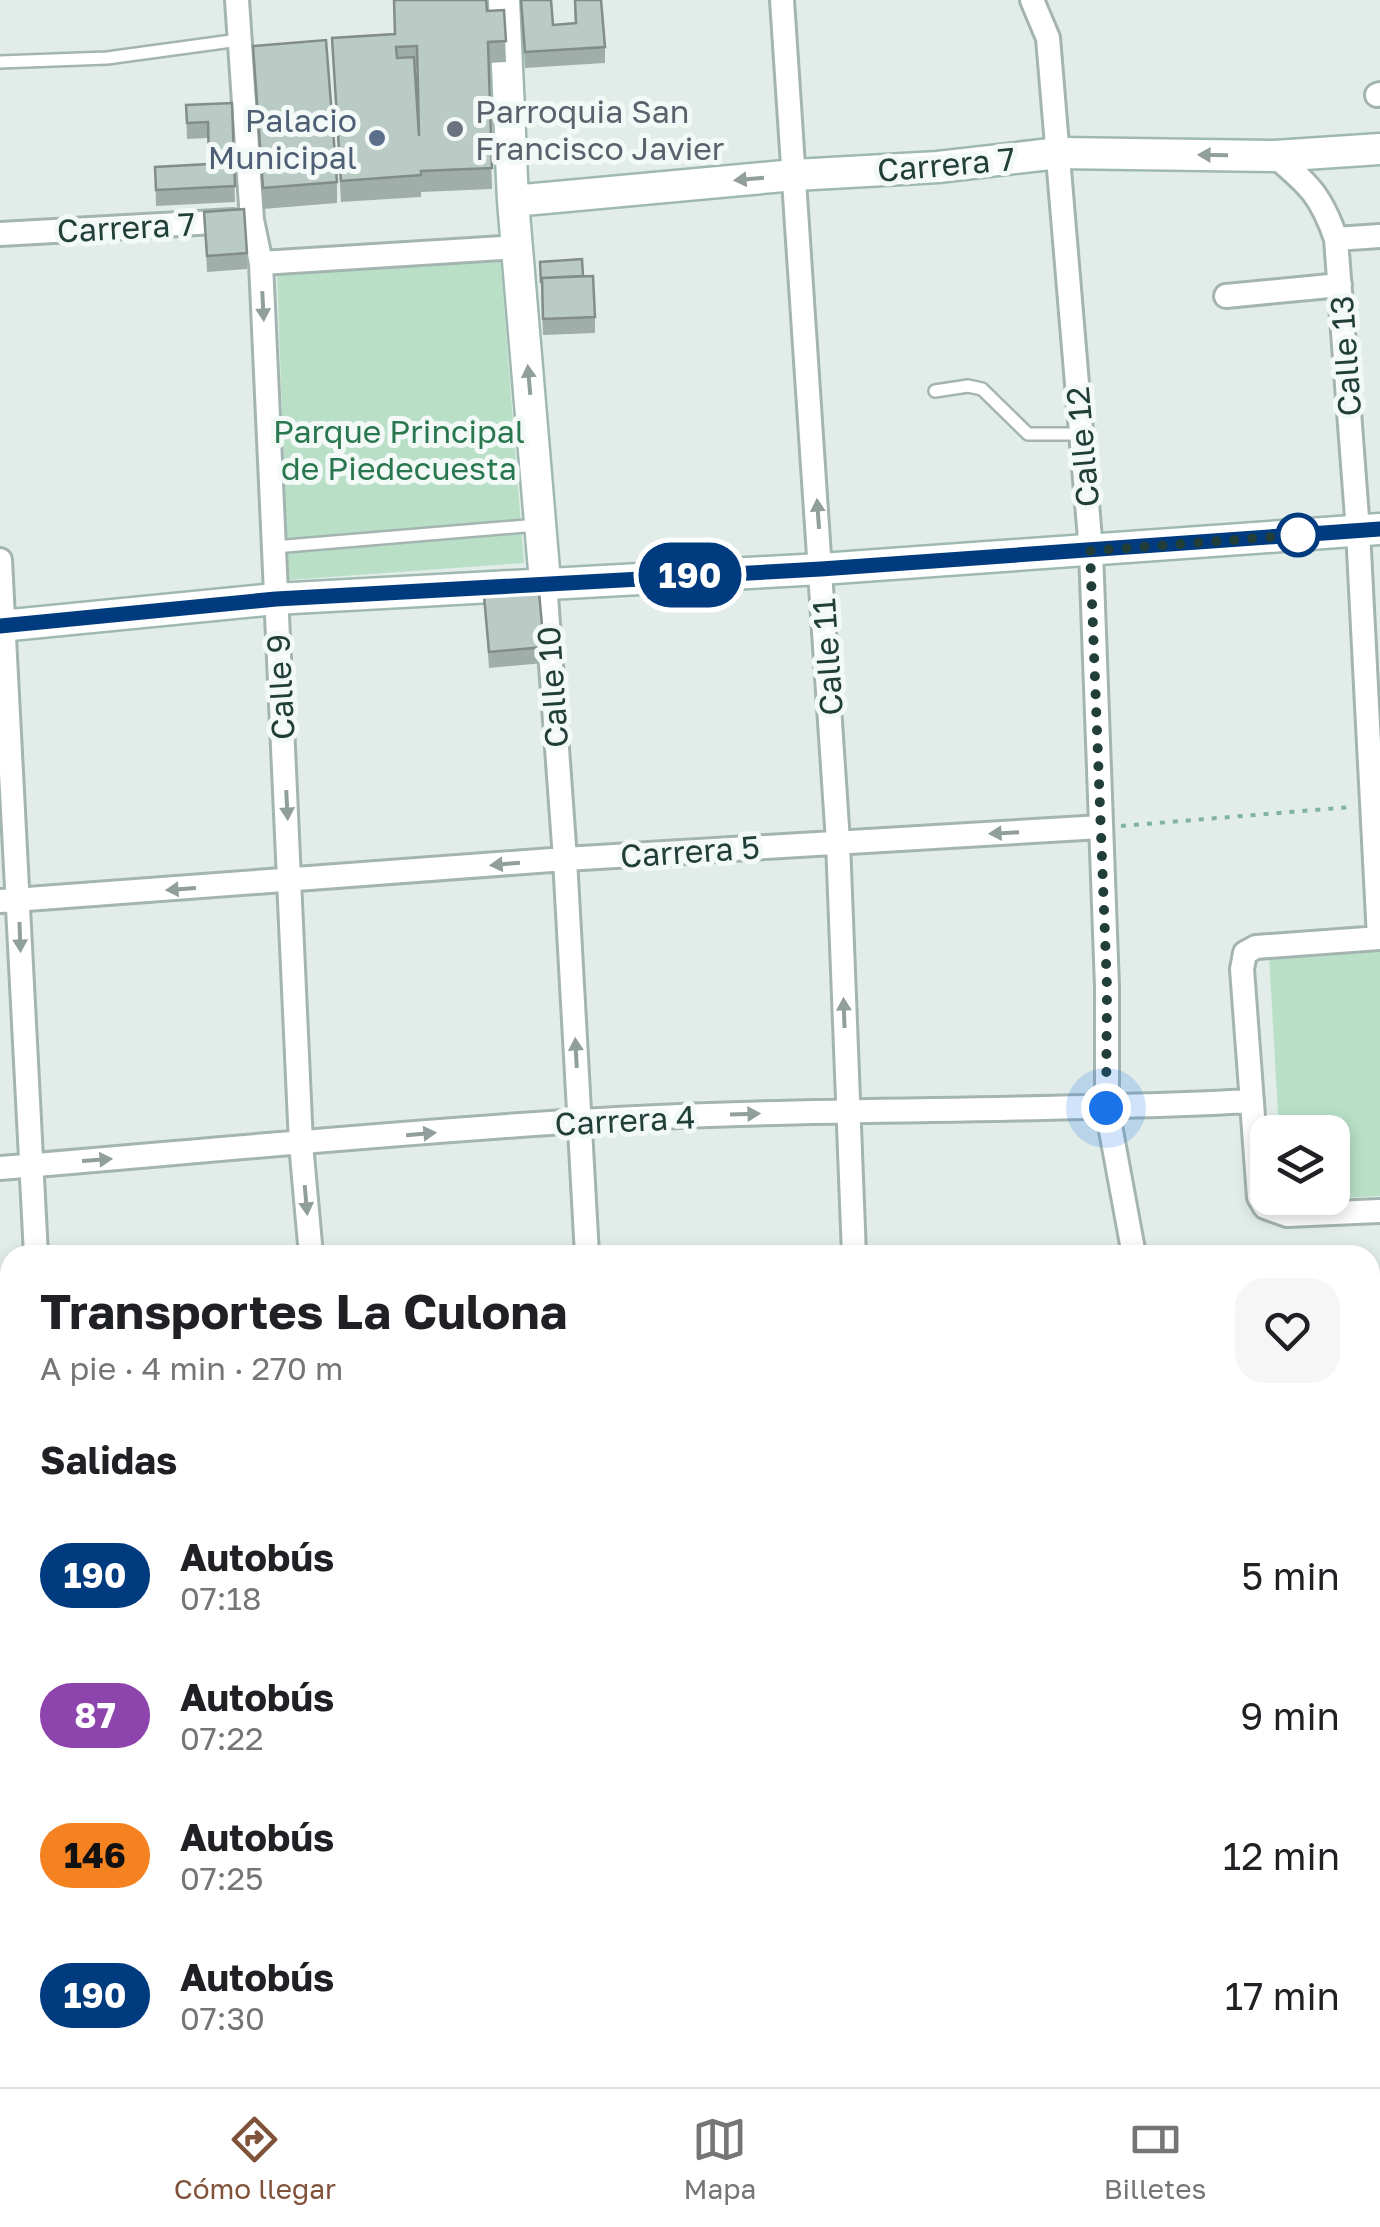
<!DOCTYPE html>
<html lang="es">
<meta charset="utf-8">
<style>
body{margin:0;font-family:"Golos Text",sans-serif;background:#f6f6f6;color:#202124;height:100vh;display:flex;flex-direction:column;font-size:38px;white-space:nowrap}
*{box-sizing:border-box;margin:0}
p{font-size:32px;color:#757577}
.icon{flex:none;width:55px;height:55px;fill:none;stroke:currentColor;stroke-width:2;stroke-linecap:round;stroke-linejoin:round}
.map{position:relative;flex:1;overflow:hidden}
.side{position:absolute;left:0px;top:1245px;width:1380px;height:842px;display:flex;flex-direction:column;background:#fff;border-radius:30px 30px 0 0;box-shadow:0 5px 15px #0003}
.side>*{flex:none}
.badge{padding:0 20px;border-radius:32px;font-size:35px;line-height:65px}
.fabs{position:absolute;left:1250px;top:1115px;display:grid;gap:20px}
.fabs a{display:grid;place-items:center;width:100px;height:100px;border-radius:20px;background:#fff;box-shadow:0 5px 15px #0003;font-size:50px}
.you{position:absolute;width:50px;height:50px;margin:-25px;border:8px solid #fff;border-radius:50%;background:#1a73e8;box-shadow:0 0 0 15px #1a73e833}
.map>.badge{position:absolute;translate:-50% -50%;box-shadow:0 0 0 5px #fff}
h2{padding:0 40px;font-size:38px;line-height:90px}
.round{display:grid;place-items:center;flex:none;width:105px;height:105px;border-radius:30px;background:#f6f6f6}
.summary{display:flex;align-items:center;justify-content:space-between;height:170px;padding:0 40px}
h1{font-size:48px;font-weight:700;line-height:75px}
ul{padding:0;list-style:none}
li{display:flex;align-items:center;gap:30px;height:140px;padding:0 40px}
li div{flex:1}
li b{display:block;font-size:38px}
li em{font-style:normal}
li .badge{min-width:110px;font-weight:700;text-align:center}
.tab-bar{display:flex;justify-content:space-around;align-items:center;height:140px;border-top:2px solid #e0e0e0;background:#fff;font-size:28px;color:#757577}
.tab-bar a{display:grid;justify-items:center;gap:5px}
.tab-bar .on{color:#81523a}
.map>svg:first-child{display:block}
</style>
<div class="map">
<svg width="1380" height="2087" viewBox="0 0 1380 2087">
<rect width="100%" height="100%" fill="#e2ede9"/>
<!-- green -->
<path fill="#b9dfc7" d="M 500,254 L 524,563 L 288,580 L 277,273 Z
M 1380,947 L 1380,1196 L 1282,1201 L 1282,1198 L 1332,1198 L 1332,1132 L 1279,1132 L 1269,954 Z
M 0,2062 L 10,2063 L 10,2078 L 509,2078 L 506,2087 L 0,2087 Z
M 609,2078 L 833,2078 L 833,2087 L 601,2087 Z"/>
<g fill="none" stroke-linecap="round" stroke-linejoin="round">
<!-- river -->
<path stroke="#87c0d4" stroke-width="35" d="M 1370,1462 L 1380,1454"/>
<!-- lane casing -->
<g stroke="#a4b5b1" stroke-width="16">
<path id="lane" d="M 0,62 L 107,58 L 239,40
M 935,391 L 968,386 L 982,389 L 1028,434 L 1081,434
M 274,547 L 538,525
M 1103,2078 L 1106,2087"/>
</g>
<!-- street casing -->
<g stroke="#a4b5b1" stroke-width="28">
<path id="street" d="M 237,0 L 252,220 L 261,263 L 301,1144 L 311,1255
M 782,0 L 838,842 L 854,1255
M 1032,0 L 1048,38 L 1091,551 L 1107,987 L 1107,1109 L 1134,1255
M 1377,95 L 1380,94
M 1275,156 C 1309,185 1321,195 1336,239 L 1358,531 L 1379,938
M 0,234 L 233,221
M 1336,239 L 1380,236
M 261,263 L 517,247
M 1226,296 L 1340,285
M 0,560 L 36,1255
M 545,582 L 565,859 L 587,1255
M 0,901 L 565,859 L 1101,827
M 1380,938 L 1256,947 L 1245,953 L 1242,969 L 1259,1197 L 1265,1207 L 1287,1215 L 1380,1211
M 0,1168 C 193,1152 387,1133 580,1121 C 804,1107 1028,1113 1252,1101
M 0,1477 L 10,1476
M 1370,1552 L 1380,1579
M 0,1736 L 10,1734
M 1370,1938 L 1380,1932
M 895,2087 L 895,2078"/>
</g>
<!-- secondary casing -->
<g stroke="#9fb9b2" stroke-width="35">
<path id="secondary" d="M 504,0 L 513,201 L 545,582
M 513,201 L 795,175 L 938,167 L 1059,153 L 1275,156 L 1380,149
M 0,626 L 275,599 L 821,569 L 1380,529"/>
</g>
<!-- path -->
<path stroke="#80b2a7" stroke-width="4" stroke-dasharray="5 8" stroke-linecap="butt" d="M 1121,826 L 1351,807
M 398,2078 L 398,2087"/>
<!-- lane -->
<use href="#lane" stroke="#fff" stroke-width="11"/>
<!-- street -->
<use href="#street" stroke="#fff" stroke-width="22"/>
<!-- secondary -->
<use href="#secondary" stroke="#fff" stroke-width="30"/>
</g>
<!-- wall -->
<path fill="#a0aea9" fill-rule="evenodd" d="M 521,0 L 553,25 L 575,23 L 574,0 L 605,47 L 605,63 L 525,68 Z
M 504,10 L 506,62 L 488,63 L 492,189 L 421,192 L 421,197 L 341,202 L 332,38 L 395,34 L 487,11 ZM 414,68 L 417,68 L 418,126 Z
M 253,46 L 337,182 L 337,203 L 263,209 L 253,67 Z
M 232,103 L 235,202 L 156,206 L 155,167 L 209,164 L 208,138 L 187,139 L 186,105 Z
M 204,212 L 247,253 L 247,269 L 207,272 Z
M 540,262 L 583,276 L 595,317 L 595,333 L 543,335 Z
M 484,596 L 544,647 L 544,663 L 489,668 Z"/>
<!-- building -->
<path fill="#bacac5" stroke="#828d8a" stroke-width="2.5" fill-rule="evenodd" d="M 394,0 L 486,0 L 487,11 L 504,10 L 506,41 L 488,42 L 492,168 L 421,171 L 421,175 L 341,181 L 332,38 L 395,34 ZM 417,46 L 419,136 L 414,57 L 397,58 L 396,47 Z
M 521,0 L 551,0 L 553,25 L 576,23 L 575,0 L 601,0 L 605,47 L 525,52 Z
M 326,40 L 337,182 L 263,188 L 253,46 Z
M 232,103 L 235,186 L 156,190 L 155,167 L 209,164 L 208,122 L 187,123 L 186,105 Z
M 244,209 L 247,253 L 207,256 L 204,212 Z
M 582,259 L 583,276 L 542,278 L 541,283 L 540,262 Z
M 593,276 L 595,317 L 543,319 L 542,278 Z
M 539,592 L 544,647 L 489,652 L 484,596 Z"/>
<!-- one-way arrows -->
<defs><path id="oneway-solid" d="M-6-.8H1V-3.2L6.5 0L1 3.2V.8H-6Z" transform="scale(2.5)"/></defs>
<g fill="#909e9c">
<use href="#oneway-solid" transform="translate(1213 155) rotate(-179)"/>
<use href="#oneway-solid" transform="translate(749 179) rotate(175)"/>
<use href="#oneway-solid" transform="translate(263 306) rotate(87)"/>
<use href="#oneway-solid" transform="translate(529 380) rotate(-95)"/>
<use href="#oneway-solid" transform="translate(818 514) rotate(-94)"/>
<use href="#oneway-solid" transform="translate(287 805) rotate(87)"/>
<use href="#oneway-solid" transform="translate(1004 833) rotate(177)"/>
<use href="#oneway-solid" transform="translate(505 864) rotate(175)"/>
<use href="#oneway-solid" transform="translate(181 889) rotate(176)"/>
<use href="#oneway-solid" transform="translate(20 937) rotate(88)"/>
<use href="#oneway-solid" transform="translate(844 1013) rotate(-92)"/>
<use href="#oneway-solid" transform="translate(576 1053) rotate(-93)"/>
<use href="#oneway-solid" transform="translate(745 1114) rotate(-2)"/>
<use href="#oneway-solid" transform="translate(421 1134) rotate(-5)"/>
<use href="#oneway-solid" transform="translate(97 1160) rotate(-4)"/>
<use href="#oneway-solid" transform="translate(306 1200) rotate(85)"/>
</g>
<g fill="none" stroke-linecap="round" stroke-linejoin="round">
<!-- line casing -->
<g stroke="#fff" stroke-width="22">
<path id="line" d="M 0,626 L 276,599 L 821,569 L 1380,529"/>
</g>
<!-- line -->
<use href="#line" stroke="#003b80" stroke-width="15"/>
<!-- walk -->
<path stroke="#213e39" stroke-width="10" stroke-dasharray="0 18" d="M 1106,1108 L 1107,987 L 1090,551 L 1298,535"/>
</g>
<!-- markers -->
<circle fill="#6b7280" stroke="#f2f9f6" stroke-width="4" cx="455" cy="129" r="10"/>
<circle fill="#5c6f8a" stroke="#f2f9f6" stroke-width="4" cx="377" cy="138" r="10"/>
<circle fill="#fff" stroke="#003b80" stroke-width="5" cx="1298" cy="535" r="20"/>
<g text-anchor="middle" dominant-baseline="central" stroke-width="10" stroke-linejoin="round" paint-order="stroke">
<!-- worship labels -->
<g font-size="32" fill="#5b616d" stroke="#f2f9f6" text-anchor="start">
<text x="475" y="111">Parroquia San<tspan x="475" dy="37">Francisco Javier</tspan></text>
</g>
<!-- service labels -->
<g font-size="32" fill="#4e5e75" stroke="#f2f9f6" text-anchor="end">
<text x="357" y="120">Palacio<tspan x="357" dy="37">Municipal</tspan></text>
</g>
<!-- street labels -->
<g font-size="32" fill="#213e39" stroke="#f2f9f6">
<text transform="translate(946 164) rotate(-5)">Carrera 7</text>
<text transform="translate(126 227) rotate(-3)">Carrera 7</text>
<text transform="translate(1345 356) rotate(-94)">Calle 13</text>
<text transform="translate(1082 447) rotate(-95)">Calle 12</text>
<text transform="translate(827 657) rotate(-94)">Calle 11</text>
<text transform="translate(280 687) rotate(-93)">Calle 9</text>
<text transform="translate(552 687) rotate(-94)">Calle 10</text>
<text transform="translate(690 851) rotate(-4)">Carrera 5</text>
<text transform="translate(625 1120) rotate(-3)">Carrera 4</text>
</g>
<!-- park labels -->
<g font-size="32" fill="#29774f" stroke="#f2f9f6">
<text x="399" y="431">Parque Principal<tspan x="399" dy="37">de Piedecuesta</tspan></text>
</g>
</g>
</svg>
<div class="fabs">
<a><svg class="icon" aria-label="layers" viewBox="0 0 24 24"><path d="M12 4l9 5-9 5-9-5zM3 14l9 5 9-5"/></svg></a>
</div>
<div class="you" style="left:1106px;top:1108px"></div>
<b class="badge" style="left:690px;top:575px;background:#003b80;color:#fff">190</b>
<section class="side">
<div class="summary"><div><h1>Transportes La Culona</h1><p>A pie · 4 min · 270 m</p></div><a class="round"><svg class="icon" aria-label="heart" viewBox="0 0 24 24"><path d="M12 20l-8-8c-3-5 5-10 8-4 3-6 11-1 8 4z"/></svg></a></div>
<h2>Salidas</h2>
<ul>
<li><span class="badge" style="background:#003b80;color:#fff">190</span><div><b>Autobús</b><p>07:18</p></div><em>5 min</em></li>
<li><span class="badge" style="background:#8e44ad;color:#fff">87</span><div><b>Autobús</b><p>07:22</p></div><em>9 min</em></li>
<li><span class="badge" style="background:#f58220;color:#111">146</span><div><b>Autobús</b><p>07:25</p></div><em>12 min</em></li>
<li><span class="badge" style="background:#003b80;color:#fff">190</span><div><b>Autobús</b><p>07:30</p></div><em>17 min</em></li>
</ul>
</section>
</div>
<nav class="tab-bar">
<a class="on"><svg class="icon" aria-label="directions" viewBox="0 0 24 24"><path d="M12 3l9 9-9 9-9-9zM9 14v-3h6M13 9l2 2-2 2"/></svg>Cómo llegar</a>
<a><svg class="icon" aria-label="map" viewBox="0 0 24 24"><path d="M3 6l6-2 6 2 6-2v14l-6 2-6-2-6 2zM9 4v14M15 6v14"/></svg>Mapa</a>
<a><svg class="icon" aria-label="tickets" viewBox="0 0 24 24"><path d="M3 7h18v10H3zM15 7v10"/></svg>Billetes</a>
</nav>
